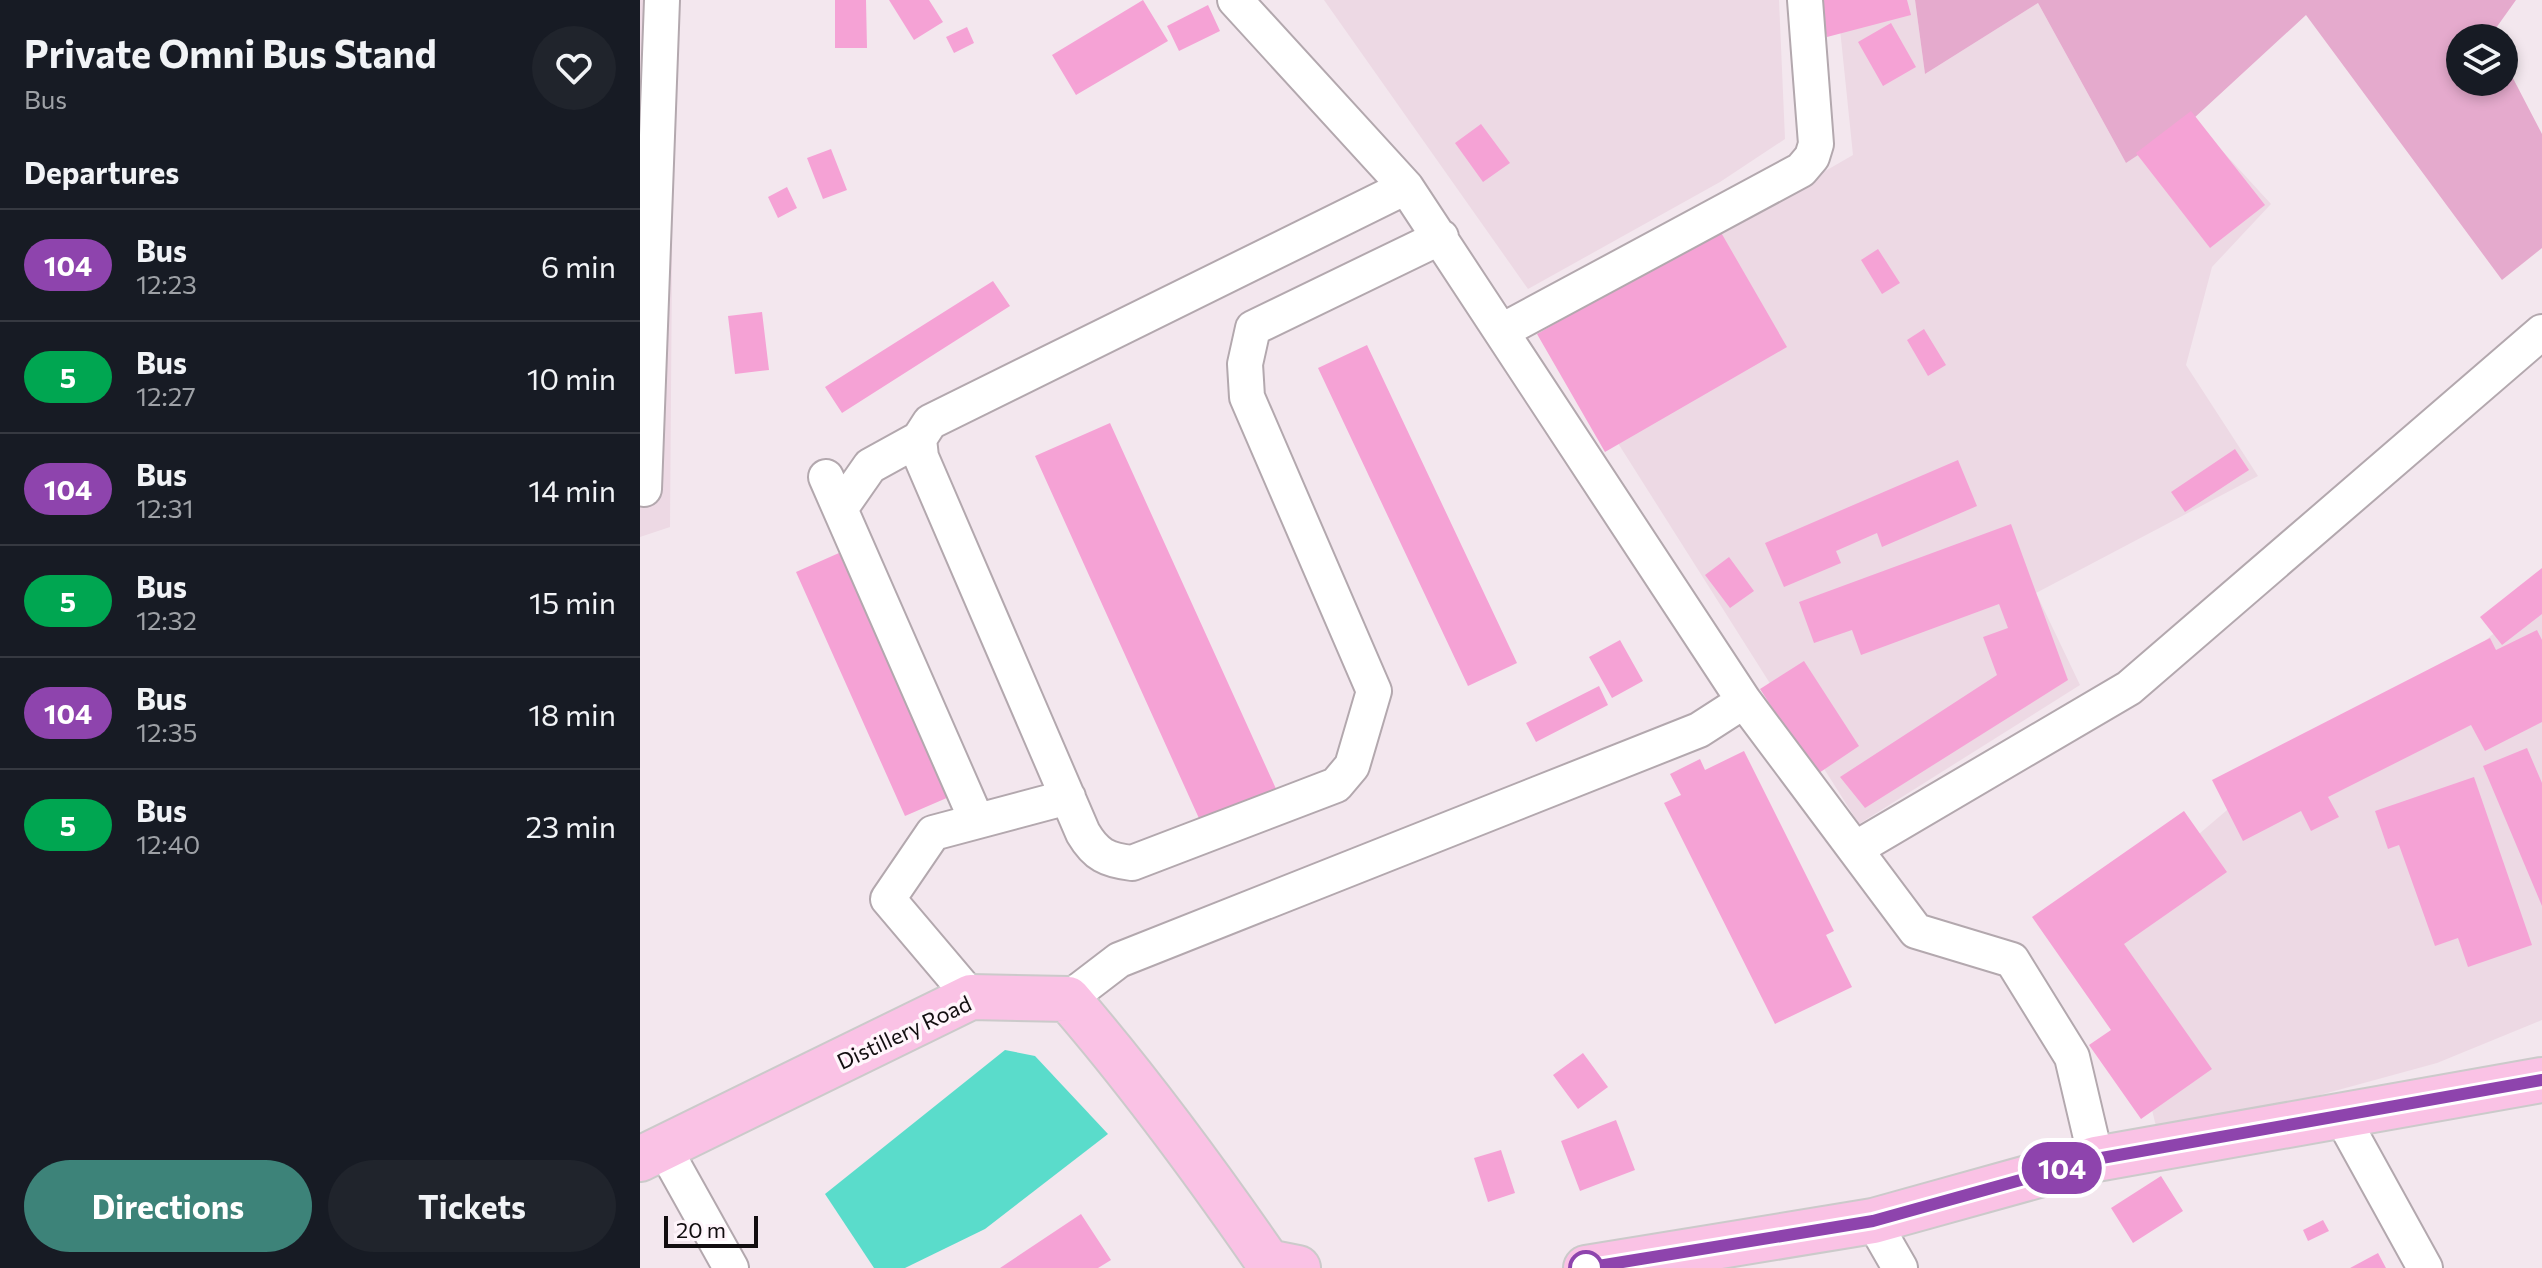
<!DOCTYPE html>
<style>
body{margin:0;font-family:Commissioner,sans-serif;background:#20242c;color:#f1f3f6;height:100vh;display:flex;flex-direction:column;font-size:30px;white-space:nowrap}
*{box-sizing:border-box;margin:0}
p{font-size:26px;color:#9ea1a6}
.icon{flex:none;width:44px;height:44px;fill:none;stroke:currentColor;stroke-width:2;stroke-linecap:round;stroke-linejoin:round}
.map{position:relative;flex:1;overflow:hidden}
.panel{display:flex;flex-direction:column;background:#171b24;width:640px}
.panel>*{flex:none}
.badge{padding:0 16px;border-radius:26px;font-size:28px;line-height:52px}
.tools{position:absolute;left:1806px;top:24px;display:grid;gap:16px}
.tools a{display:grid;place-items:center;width:72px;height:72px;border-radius:50%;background:#171b24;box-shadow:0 4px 12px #0003;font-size:40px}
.scale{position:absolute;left:24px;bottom:20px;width:94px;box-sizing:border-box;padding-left:8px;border:4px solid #120e10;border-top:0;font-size:22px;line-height:28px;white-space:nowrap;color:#120e10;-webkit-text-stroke:6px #fff5fb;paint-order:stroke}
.map>.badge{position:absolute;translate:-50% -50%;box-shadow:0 0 0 4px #fff}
h2{padding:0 24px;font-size:30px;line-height:72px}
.round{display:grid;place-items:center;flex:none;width:84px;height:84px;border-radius:42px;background:#20242c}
.headline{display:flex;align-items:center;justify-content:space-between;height:136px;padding:0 24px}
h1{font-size:38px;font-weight:700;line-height:60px}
.action{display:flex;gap:16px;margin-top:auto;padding:16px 24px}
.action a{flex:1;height:92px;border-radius:48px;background:#3d8379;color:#fff;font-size:32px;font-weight:700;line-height:92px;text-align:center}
.action a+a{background:#20242c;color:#f1f3f6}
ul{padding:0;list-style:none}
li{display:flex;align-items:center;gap:24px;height:112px;padding:0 24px;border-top:2px solid #363941}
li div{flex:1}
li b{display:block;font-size:30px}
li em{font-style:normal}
li .badge{min-width:88px;font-weight:700;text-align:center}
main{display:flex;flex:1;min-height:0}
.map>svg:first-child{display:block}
</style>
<main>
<section class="panel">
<div class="headline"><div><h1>Private Omni Bus Stand</h1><p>Bus</p></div><a class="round"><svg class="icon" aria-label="heart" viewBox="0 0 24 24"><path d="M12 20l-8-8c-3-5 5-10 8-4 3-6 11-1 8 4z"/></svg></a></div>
<h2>Departures</h2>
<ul>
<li><span class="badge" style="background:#8e44ad;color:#fff">104</span><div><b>Bus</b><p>12:23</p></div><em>6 min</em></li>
<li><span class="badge" style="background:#00a651;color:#fff">5</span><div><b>Bus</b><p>12:27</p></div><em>10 min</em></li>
<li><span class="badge" style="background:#8e44ad;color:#fff">104</span><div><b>Bus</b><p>12:31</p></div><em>14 min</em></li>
<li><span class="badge" style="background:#00a651;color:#fff">5</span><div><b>Bus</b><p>12:32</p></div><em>15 min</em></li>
<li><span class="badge" style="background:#8e44ad;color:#fff">104</span><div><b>Bus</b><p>12:35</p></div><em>18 min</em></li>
<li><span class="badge" style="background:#00a651;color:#fff">5</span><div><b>Bus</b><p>12:40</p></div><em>23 min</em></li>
</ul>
<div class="action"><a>Directions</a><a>Tickets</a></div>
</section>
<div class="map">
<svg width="1902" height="1268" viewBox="0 0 1902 1268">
<rect width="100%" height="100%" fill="#f3e7ee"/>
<!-- built -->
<path fill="#edd9e4" d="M 0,0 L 34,0 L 30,527 L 0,537 Z
M 684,0 L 1139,0 L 1145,139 L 1080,182 L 888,289 Z
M 1197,0 L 1275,0 L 1285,74 L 1398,3 L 1486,163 L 1553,119 L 1631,204 L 1572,267 L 1546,365 L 1618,476 L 1396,593 L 1440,685 L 1219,824 L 907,331 L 1213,155 Z
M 1902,593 L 1902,1020 L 1797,1063 L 1519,1139 L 1465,914 L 1593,805 L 1809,671 Z"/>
<!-- green -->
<path fill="#e5aacd" d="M 1275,0 L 1876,0 L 1851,35 L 1852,38 L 1820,38 L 1820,82 L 1864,82 L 1864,61 L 1902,134 L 1902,248 L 1862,280 L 1666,15 L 1553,119 L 1486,163 L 1398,3 L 1285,74 Z"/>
<!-- water -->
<path fill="#5adccb" d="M 365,1050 L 395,1056 L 468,1134 L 345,1229 L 265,1268 L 234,1268 L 185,1194 Z"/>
<!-- building -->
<path fill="#f5a2d5" d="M 195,0 L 226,0 L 227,48 L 195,48 Z
M 249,0 L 289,0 L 303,22 L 274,40 Z
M 503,0 L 528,41 L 436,95 L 412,55 Z
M 1177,0 L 1267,0 L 1271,15 L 1187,37 Z
M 568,5 L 580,31 L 539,51 L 527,26 Z
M 1251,23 L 1276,67 L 1243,86 L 1218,42 Z
M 327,27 L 334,43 L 314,53 L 306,37 Z
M 1551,111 L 1625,205 L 1570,248 L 1496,153 Z
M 841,124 L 870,163 L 843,182 L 815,143 Z
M 191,149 L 207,190 L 183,199 L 167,158 Z
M 147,187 L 157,208 L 138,218 L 128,197 Z
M 1079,229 L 1147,347 L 965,452 L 897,334 Z
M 1238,249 L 1260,283 L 1242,294 L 1221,260 Z
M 353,281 L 370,306 L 202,413 L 185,387 Z
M 122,312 L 129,370 L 95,374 L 88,316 Z
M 1284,329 L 1306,365 L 1288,376 L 1267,340 Z
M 727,345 L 877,663 L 828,686 L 678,368 Z
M 470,423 L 637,791 L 562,825 L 395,456 Z
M 1595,449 L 1609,470 L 1545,512 L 1531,492 Z
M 1318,460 L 1337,506 L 1242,547 L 1237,533 L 1196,551 L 1201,563 L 1144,587 L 1125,543 Z
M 1371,524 L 1428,680 L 1225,808 L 1200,777 L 1357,675 L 1343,637 L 1368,628 L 1359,604 L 1221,655 L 1212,630 L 1174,643 L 1159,602 Z
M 199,553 L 309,797 L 265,816 L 156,572 Z
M 1089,557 L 1114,591 L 1090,608 L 1065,575 Z
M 1902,568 L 1902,614 L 1862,645 L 1840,617 Z
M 1897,630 L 1902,640 L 1902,722 L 1845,751 L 1831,725 L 1688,797 L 1699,817 L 1671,831 L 1661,811 L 1603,841 L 1572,780 L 1850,638 L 1856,650 Z
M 980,640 L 1003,681 L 972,698 L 949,657 Z
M 1164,661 L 1219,746 L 1176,775 L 1120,689 Z
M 959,686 L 968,705 L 896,742 L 886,723 Z
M 1887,748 L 1902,783 L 1902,906 L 1843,766 Z
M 1104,751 L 1194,931 L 1186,935 L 1212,987 L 1135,1024 L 1024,803 L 1041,795 L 1030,774 L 1060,759 L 1065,770 Z
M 1834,777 L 1892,945 L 1828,967 L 1818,938 L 1795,946 L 1759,845 L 1748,849 L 1735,811 Z
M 1544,811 L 1587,872 L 1484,944 L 1572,1069 L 1501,1119 L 1449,1045 L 1471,1030 L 1392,917 Z
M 943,1053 L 968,1087 L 938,1109 L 913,1075 Z
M 976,1120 L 995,1170 L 940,1191 L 921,1141 Z
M 861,1150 L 875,1193 L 848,1202 L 834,1158 Z
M 1521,1176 L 1543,1211 L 1493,1243 L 1471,1208 Z
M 441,1214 L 471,1260 L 458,1268 L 360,1268 Z
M 1683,1220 L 1689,1231 L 1668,1241 L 1663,1230 Z
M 1738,1253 L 1746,1268 L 1710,1268 Z"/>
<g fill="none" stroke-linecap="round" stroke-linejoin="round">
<!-- minor casing -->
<g stroke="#b3a8ae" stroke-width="38">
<path id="minor" d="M 595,0 L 766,187 L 1104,701 L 1276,931 L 1372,960 L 1432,1057 L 1456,1159
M 766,187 L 290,422 L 279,439 L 281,457 L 443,833 C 456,855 467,860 492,863 L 696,785 L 712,766 L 734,691 L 607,397 L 605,364 L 613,328 L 801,237
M 862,331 L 1161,170 L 1172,157 L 1176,144 L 1165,0
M 186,477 L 336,819
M 4,489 L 22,0
M 200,509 L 230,466 L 279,439
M 1215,849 L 1489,688 L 1902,332
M 331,997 L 248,899 L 293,833 L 428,797
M 428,999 L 479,960 L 1059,730 L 1104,701
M 1700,1114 L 1785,1268
M 24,1148 L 91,1268
M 1233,1221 L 1260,1268"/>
</g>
<!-- major casing -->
<g stroke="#cbcaca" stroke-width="48">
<path id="major" d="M 0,1159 L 331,997 L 428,999 C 500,1082 565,1171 628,1262 L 658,1268
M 946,1268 L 1233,1221 L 1456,1159 L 1902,1080"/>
</g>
<!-- minor -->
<use href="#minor" stroke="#fff" stroke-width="34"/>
<!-- major -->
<use href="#major" stroke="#fac2e5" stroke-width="44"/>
</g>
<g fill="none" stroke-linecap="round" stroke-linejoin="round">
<!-- line casing -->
<g stroke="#fff" stroke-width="18">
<path id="line" d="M 946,1268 L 1233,1221 L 1456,1159 L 1902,1080"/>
</g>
<!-- line -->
<use href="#line" stroke="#8e44ad" stroke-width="12"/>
</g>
<!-- markers -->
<circle fill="#fff" stroke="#8e44ad" stroke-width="4" cx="946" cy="1268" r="16"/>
<g text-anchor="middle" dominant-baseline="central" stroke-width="7" stroke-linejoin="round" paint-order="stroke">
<!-- street labels -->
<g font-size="22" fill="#120e10" stroke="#fff5fb">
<text transform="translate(264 1032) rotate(-25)">Distillery Road</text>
</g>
</g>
</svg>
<div class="tools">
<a><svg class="icon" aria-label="layers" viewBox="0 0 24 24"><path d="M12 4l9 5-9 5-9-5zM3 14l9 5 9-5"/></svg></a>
</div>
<div class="scale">20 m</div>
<b class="badge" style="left:1422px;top:1168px;background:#8e44ad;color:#fff">104</b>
</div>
</main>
